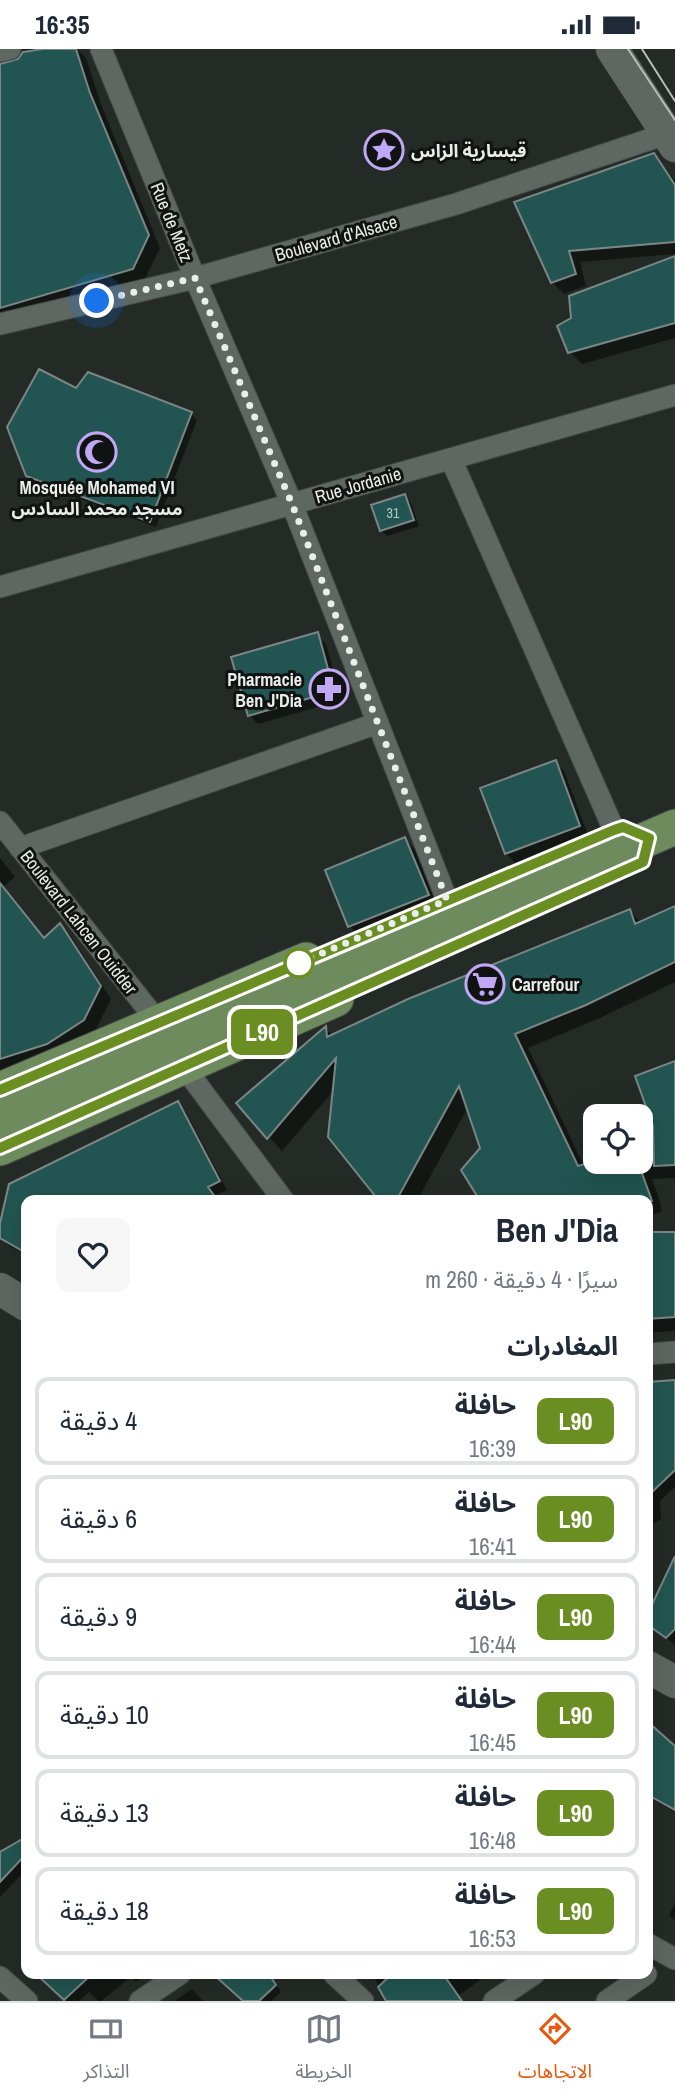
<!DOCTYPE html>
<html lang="ar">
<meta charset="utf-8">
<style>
body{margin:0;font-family:"Archivo Narrow","Noto Sans Arabic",sans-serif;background:#f6f6f7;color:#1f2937;direction:rtl;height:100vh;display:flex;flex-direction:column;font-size:26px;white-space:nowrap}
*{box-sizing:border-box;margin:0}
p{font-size:23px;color:#747a83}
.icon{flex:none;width:38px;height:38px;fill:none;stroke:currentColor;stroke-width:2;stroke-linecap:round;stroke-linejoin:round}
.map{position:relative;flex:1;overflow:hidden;direction:ltr}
.drawer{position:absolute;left:21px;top:1146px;width:632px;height:784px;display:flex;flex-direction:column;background:#fff;border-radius:14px;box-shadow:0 7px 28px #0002;direction:rtl}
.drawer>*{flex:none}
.badge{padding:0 14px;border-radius:10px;font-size:24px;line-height:46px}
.fabs{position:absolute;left:583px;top:1055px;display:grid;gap:14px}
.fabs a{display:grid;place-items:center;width:70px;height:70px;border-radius:14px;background:#fff;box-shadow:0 7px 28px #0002;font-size:35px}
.you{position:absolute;width:35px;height:35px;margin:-18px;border:5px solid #fff;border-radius:50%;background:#1a73e8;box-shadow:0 0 0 10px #1a73e833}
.map>.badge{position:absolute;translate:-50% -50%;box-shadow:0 0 0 4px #fff}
h2{padding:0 35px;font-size:26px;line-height:63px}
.round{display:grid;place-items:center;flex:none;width:74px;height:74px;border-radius:14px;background:#f6f6f7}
.overview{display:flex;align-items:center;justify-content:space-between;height:119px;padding:0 35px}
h1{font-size:33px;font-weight:700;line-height:52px}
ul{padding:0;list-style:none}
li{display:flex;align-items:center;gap:21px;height:88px;margin:0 14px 10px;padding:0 21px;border:4px solid #e0e1e3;border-radius:14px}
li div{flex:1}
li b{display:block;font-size:26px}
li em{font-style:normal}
li .badge{min-width:77px;font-weight:700;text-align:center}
.status{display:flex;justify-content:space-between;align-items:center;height:49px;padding:0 35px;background:#fff;direction:ltr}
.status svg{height:19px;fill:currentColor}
.tab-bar{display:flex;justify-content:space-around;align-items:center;height:98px;border-top:2px solid #e0e1e3;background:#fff;font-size:19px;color:#747a83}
.tab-bar a{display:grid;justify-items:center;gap:4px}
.tab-bar .selected{color:#ea580c}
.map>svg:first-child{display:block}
</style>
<div class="status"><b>16:35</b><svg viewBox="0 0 49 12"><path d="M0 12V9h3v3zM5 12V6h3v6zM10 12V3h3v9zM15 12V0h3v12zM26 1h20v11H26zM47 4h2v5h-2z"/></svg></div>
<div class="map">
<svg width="675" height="1952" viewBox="0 0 675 1952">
<rect width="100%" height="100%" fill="#242b27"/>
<!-- shadow -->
<path fill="#0007" d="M 23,0 L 77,0 L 86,9 L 102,58 L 160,199 L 144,232 L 0,274 L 0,15 L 14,14 L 24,5 Z
M 653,106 L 675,132 L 675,205 L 580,213 L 586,237 L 564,245 L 552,233 L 516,154 Z
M 675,209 L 675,289 L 582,315 L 570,303 Z
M 77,341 L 191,365 L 197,371 L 156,478 L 34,433 L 28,426 Z
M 405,447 L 411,454 L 419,477 L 387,487 L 381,481 Z
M 317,585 L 326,595 L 342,651 L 258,675 L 249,666 Z
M 555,713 L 564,722 L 588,786 L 515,814 L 506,804 Z
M 405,791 L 421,806 L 443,862 L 365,893 L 350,877 Z
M 0,809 L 15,828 L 3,838 L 45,891 L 60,876 L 71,887 L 111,950 L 95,982 L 0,1024 Z
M 675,859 L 675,933 L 600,969 L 528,999 L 584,1117 L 597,1113 L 640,1113 L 640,1100 L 655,1096 L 675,1014 L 675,1129 L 652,1130 L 661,1156 L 661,1163 L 648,1167 L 648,1152 L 466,1152 L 480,1148 L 482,1100 L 468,1058 L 417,1152 L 382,1152 L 378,1147 L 335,1040 L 282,1102 L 238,1054 L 326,980 L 333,987 L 630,862 L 641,874 Z
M 177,1054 L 186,1063 L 227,1141 L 215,1147 L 218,1152 L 26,1152 L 26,1206 L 8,1196 L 0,1188 L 10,1136 Z
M 675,1185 L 675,1282 L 648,1284 L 648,1225 L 652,1225 Z
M 675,1333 L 675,1438 L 660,1452 L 661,1470 L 648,1478 L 648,1335 Z
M 675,1511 L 675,1596 L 648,1575 L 648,1568 Z
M 651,1678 L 675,1700 L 675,1763 L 648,1748 L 648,1683 Z
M 26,1790 L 26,1829 L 22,1825 L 0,1848 L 0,1801 L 3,1803 Z
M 648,1799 L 653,1805 L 648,1817 Z
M 675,1854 L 675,1872 L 669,1866 Z
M 39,1925 L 148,1925 L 136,1933 L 131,1928 L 101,1952 L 98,1952 L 89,1943 L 79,1952 L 67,1952 Z
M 222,1925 L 269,1925 L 281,1943 L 271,1952 L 245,1952 Z
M 372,1925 L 488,1925 L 458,1947 L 462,1952 L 388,1952 Z
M 192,1940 L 203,1952 L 174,1952 Z"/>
<!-- building -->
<path fill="#225551" stroke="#7b8685" stroke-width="2" d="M 43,0 L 76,0 L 90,44 L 149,186 L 133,220 L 0,259 L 0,15 L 18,10 L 23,3 Z
M 654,104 L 675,136 L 675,193 L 569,202 L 576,225 L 551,234 L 514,153 Z
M 675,207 L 675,274 L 568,304 L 557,277 L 571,269 L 569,247 Z
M 39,320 L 76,339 L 88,323 L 192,363 L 150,473 L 26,427 L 7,378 Z
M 405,445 L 414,471 L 380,482 L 371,456 Z
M 318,583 L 334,642 L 248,667 L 231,608 Z
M 556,711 L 580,777 L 505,805 L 480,739 Z
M 405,788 L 429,846 L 348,878 L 325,821 Z
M 0,834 L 44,889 L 60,874 L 101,937 L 84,971 L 47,995 L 0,1010 Z
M 675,857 L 675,913 L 586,956 L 515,985 L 578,1117 L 591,1113 L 638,1113 L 652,1152 L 480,1152 L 461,1121 L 480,1099 L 459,1037 L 396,1152 L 384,1152 L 376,1148 L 328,1088 L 336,1009 L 267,1090 L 236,1054 L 326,977 L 327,988 L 408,950 L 630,860 L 635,875 Z
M 675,1012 L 675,1116 L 654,1117 L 653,1077 L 635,1027 Z
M 178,1052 L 220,1132 L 208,1138 L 218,1152 L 26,1152 L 26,1204 L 0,1189 L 0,1174 L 9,1135 Z
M 649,1183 L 675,1183 L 675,1268 L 648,1270 Z
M 675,1331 L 675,1421 L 648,1447 L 648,1333 Z
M 675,1507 L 675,1580 L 666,1589 L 648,1576 L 648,1564 Z
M 648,1673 L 675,1697 L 675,1761 L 648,1746 Z
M 26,1788 L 26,1805 L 0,1833 L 0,1803 Z
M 36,1925 L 92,1925 L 64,1951 Z
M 213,1925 L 269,1925 L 276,1936 L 259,1952 L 243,1952 Z
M 392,1925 L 443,1925 L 462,1952 L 386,1952 L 378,1938 Z"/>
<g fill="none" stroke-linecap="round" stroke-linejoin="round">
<!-- street casing -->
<g stroke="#424845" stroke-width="23">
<path id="street" d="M 101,0 L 195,229 L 292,455 L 447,851
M 0,2 L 10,0
M 0,275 L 195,229 L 456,155 L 666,85
M 451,410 L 614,781
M 0,538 L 675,346
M 0,773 L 158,973
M 20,799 L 378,674
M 184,1018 L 284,1152
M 648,1305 L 675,1303
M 648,1895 L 675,1910
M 334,1925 L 363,1952
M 0,1928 L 27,1952
M 140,1952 L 180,1925
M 494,1952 L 534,1925
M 607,1952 L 646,1925"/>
</g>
<!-- secondary casing -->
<g stroke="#424845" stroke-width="33">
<path id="secondary" d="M 612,0 L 675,97
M 0,1240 L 26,1256
M 648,1618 L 675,1633"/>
</g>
<!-- primary casing -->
<g stroke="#424845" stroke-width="37">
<path id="primary" d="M 0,1041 L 306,911
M 0,1069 L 675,778
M 0,1099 L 336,950"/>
</g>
<!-- street -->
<use href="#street" stroke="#5f6762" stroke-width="21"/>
<!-- secondary -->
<use href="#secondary" stroke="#5f6762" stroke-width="32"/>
<!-- primary -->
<use href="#primary" stroke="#6d8b5d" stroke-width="35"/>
<!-- tram -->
<path stroke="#b7bdba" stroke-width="2" d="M 628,0 L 675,71
M 642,0 L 675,52"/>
</g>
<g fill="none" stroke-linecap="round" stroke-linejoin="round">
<!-- line casing -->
<g stroke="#fff" stroke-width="16">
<path id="line" d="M 0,1041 L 614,781 L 623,778 L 649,789 L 643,813 L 0,1099"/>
</g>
<!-- line -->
<use href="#line" stroke="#6b8e23" stroke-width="10"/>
<!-- walk -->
<path stroke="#e9eeeb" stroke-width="7" stroke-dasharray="0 12.6" d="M 97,252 L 195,229 L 292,455 L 447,851 L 299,914"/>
</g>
<!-- icons -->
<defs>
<g id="sight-ring" transform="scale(2.0125)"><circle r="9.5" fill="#101311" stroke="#c0a8f4" stroke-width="1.5"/><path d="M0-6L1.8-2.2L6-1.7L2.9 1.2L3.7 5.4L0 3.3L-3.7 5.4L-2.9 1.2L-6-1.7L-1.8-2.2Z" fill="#c0a8f4"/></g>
<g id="mosque-ring" transform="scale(2.0125)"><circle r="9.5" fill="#101311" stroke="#c0a8f4" stroke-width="1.5"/><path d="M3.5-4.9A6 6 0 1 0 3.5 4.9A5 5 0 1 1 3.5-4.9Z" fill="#c0a8f4"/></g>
<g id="pharmacy-ring" transform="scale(2.0125)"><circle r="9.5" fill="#101311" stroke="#c0a8f4" stroke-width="1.5"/><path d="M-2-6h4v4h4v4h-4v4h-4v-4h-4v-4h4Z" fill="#c0a8f4"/></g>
<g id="supermarket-ring" transform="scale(2.0125)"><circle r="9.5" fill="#101311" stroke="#c0a8f4" stroke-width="1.5"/><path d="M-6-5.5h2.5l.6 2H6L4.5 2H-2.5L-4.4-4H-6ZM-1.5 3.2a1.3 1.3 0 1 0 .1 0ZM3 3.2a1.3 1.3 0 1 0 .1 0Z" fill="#c0a8f4"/></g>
</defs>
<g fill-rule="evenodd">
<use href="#sight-ring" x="384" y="101"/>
<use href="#mosque-ring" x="97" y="403"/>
<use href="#pharmacy-ring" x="329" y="640"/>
<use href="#supermarket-ring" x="485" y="935"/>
</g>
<!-- markers -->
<circle fill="#fff" stroke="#6b8e23" stroke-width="3.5" cx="299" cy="914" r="14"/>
<g text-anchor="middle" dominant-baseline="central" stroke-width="6" stroke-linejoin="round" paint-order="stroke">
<!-- number labels -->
<g font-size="14" fill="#b7c8c4">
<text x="393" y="464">31</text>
</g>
<!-- poi labels -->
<g font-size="18" font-weight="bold" fill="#e9eeeb" stroke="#101311" text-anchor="start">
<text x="411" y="101">قيسارية الزاس</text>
<text x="97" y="438" text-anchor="middle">Mosquée Mohamed VI<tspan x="97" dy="21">مسجد محمد السادس</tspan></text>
<text x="302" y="630" text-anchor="end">Pharmacie<tspan x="302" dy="21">Ben J'Dia</tspan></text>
<text x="512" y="935">Carrefour</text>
</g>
<!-- street labels -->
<g font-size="18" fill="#e9eeeb" stroke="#101311">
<text transform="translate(172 173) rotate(68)">Rue de Metz</text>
<text transform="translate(336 189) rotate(-16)">Boulevard d'Alsace</text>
<text transform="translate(358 436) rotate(-16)">Rue Jordanie</text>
<text transform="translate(79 873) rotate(52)">Boulevard Lahcen Ouidder</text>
</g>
</g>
</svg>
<div class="fabs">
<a><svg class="icon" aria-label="locate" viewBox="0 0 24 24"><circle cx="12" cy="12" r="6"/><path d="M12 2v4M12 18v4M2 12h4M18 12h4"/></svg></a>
</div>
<div class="you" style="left:97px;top:252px"></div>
<b class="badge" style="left:262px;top:983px;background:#6b8e23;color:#fff">L90</b>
<section class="drawer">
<div class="overview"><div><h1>Ben J'Dia</h1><p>سيرًا · 4 دقيقة · 260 m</p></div><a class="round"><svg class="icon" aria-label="heart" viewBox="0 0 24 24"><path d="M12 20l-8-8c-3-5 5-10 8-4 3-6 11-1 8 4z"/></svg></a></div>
<h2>المغادرات</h2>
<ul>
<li><span class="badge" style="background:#6b8e23;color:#fff">L90</span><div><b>حافلة</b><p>16:39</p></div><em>4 دقيقة</em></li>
<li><span class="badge" style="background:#6b8e23;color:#fff">L90</span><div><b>حافلة</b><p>16:41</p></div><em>6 دقيقة</em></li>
<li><span class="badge" style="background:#6b8e23;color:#fff">L90</span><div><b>حافلة</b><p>16:44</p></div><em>9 دقيقة</em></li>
<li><span class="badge" style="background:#6b8e23;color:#fff">L90</span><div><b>حافلة</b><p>16:45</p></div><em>10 دقيقة</em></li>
<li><span class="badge" style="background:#6b8e23;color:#fff">L90</span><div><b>حافلة</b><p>16:48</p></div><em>13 دقيقة</em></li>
<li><span class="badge" style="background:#6b8e23;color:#fff">L90</span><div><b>حافلة</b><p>16:53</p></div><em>18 دقيقة</em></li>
</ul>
</section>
</div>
<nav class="tab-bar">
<a class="selected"><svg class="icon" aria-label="directions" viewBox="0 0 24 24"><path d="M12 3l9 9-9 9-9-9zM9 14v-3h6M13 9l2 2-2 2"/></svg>الاتجاهات</a>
<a><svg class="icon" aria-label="map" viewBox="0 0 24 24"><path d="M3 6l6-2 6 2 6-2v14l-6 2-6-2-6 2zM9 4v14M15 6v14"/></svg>الخريطة</a>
<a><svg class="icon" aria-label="tickets" viewBox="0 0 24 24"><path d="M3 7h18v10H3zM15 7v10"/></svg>التذاكر</a>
</nav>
